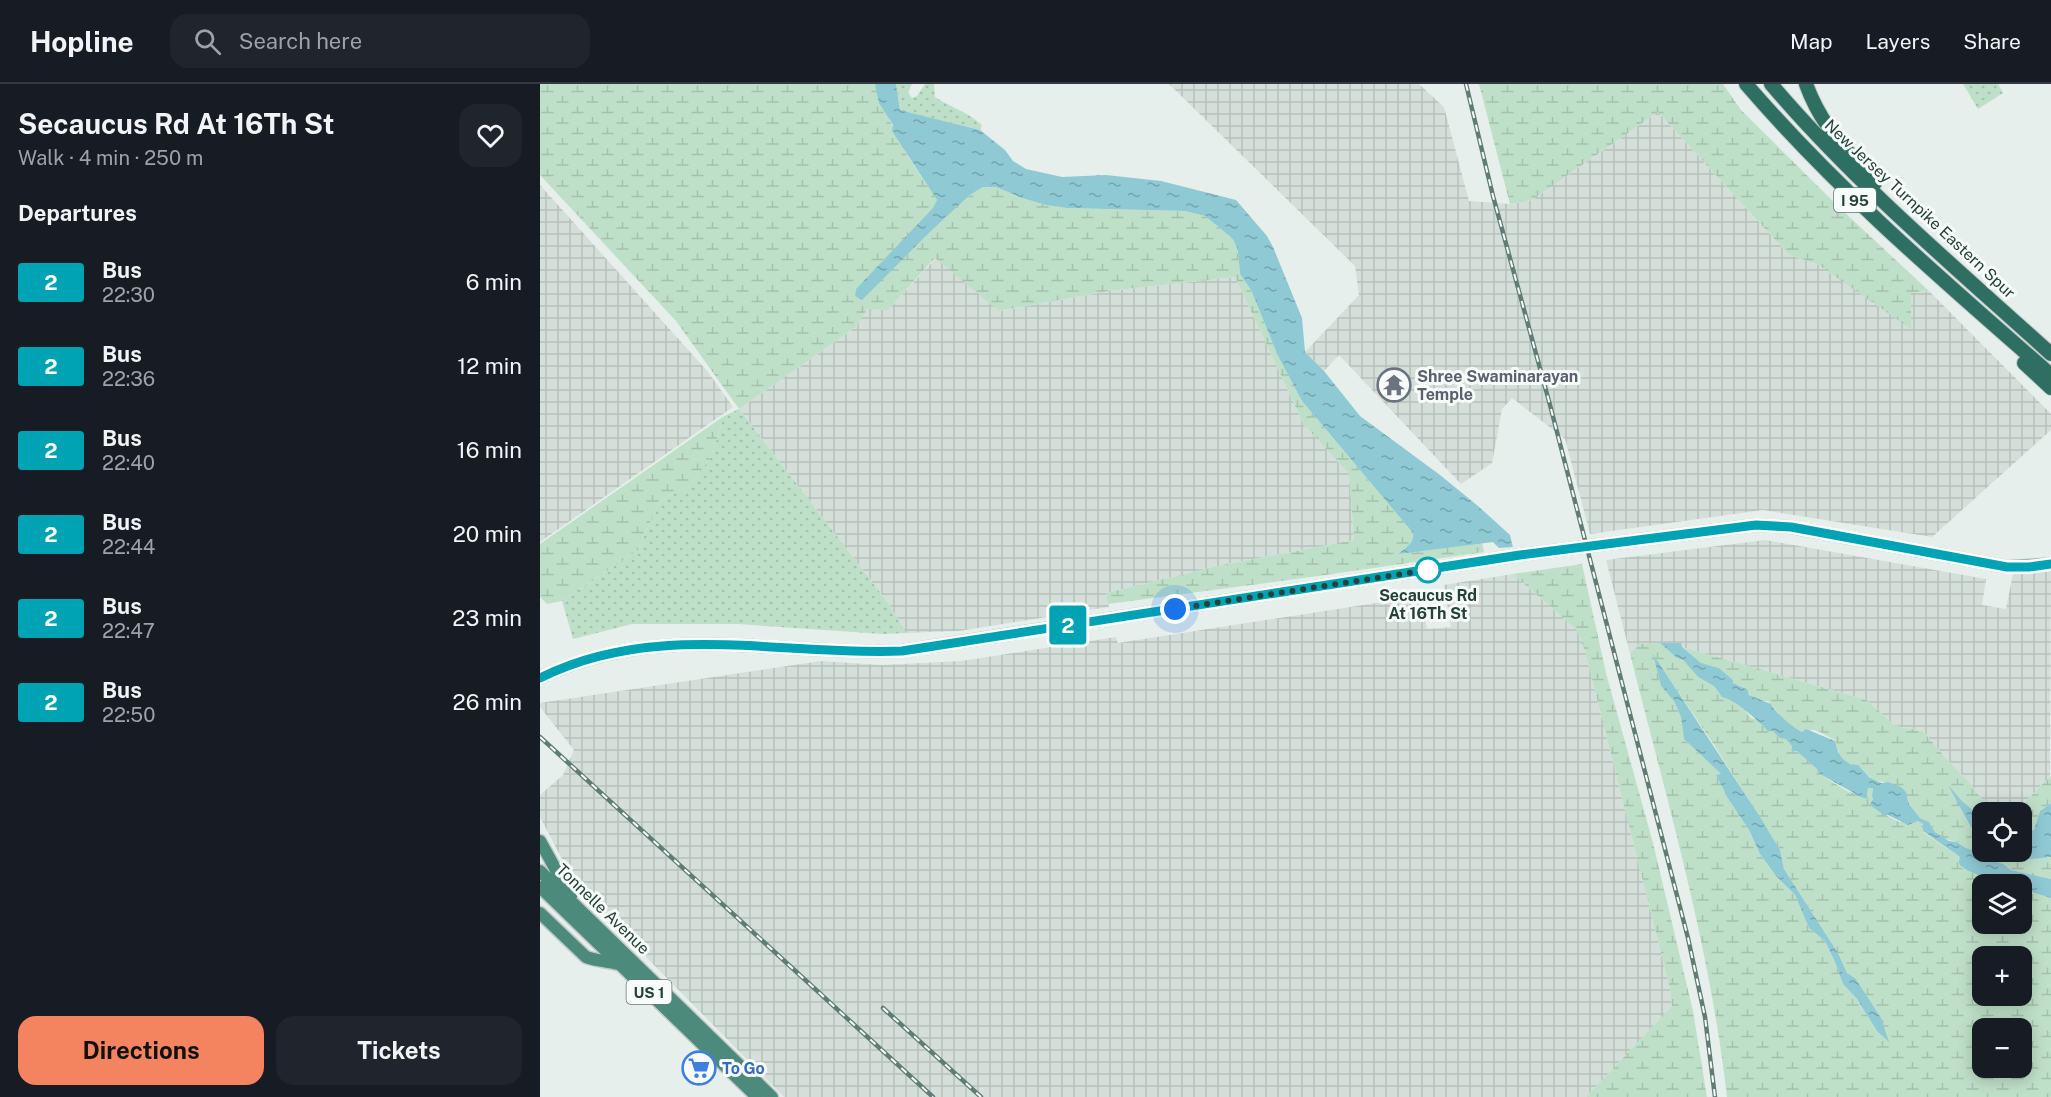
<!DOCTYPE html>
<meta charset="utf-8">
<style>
body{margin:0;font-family:"Public Sans",sans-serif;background:#20242c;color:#f1f3f6;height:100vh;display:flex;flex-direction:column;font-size:22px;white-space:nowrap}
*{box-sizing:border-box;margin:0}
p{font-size:20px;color:#9ea1a6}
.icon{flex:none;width:33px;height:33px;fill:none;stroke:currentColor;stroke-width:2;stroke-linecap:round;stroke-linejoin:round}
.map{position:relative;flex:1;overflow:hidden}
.panel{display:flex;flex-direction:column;background:#171b24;width:540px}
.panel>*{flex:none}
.badge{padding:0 12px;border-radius:4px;font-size:21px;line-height:39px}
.controls{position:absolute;left:1432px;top:718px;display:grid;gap:12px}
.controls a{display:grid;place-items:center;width:60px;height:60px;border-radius:12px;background:#171b24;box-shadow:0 3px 15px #0003;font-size:30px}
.you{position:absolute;width:30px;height:30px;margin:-15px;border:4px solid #fff;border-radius:50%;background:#1a73e8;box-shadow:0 0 0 9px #1a73e833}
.map>.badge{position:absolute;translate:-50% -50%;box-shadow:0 0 0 3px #fff}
h2{padding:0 18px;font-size:22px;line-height:54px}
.round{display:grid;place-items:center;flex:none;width:63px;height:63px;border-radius:18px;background:#20242c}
.head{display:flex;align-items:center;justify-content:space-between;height:102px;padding:0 18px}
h1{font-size:28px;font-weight:700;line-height:45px}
.action{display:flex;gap:12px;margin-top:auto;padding:12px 18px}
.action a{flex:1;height:69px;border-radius:18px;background:#f4845f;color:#111;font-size:24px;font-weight:700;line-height:69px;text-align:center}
.action a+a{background:#20242c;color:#f1f3f6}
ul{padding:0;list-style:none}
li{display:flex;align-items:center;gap:18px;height:84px;padding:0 18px}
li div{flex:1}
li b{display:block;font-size:22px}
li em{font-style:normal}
li .badge{min-width:66px;font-weight:700;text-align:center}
header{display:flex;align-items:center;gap:36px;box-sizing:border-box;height:84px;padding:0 30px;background:#171b24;border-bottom:2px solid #363941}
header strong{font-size:28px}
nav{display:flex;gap:33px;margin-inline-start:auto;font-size:21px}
.search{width:420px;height:54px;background:#20242c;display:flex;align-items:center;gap:15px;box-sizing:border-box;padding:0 21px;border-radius:18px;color:#9ea1a6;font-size:22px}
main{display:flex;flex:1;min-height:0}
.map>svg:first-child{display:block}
</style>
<header>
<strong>Hopline</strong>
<div class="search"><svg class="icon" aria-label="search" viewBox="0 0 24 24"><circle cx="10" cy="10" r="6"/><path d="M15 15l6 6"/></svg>Search here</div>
<nav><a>Map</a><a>Layers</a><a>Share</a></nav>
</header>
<main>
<section class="panel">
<div class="head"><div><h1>Secaucus Rd At 16Th St</h1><p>Walk · 4 min · 250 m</p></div><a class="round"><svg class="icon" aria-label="heart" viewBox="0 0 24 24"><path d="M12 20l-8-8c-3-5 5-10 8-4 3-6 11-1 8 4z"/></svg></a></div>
<h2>Departures</h2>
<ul>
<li><span class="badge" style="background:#00a3b4;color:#fff">2</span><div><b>Bus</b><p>22:30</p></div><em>6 min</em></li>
<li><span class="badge" style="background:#00a3b4;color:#fff">2</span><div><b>Bus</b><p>22:36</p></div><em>12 min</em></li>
<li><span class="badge" style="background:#00a3b4;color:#fff">2</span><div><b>Bus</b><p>22:40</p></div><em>16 min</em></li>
<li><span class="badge" style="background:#00a3b4;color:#fff">2</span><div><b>Bus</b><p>22:44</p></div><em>20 min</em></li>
<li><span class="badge" style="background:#00a3b4;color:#fff">2</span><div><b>Bus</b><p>22:47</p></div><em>23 min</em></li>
<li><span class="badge" style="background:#00a3b4;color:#fff">2</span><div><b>Bus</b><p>22:50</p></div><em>26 min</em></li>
</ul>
<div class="action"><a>Directions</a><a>Tickets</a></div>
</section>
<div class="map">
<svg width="1511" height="1013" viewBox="0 0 1511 1013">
<defs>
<pattern id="industrial-grid" width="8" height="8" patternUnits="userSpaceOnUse" patternTransform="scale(1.5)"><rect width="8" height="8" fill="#d4dfda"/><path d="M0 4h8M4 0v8" fill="none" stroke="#b6c1bc"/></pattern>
<pattern id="green-dots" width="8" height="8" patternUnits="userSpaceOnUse" patternTransform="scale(1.5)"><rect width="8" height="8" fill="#bfe0c8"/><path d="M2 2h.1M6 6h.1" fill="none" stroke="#a4c1ad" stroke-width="1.8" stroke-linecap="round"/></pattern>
<pattern id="wetland-marsh" width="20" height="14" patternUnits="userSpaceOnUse" patternTransform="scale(1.5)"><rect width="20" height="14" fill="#bfe0c8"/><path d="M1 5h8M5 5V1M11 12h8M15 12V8" fill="none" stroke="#a4c1ad"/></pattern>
<pattern id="water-ripples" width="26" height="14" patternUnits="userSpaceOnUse" patternTransform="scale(1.5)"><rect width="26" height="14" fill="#8ec9d4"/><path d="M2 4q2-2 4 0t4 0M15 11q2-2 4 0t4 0" fill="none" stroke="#74a5ad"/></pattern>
</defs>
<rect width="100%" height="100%" fill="#e6efeb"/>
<!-- industrial -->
<path fill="url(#industrial-grid)" d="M 629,0 L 879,0 L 904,23 L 929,117 L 970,120 L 992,116 L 1118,28 L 1249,171 L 1277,180 L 1371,244 L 1371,209 L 1389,207 L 1511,330 L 1511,346 L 1392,453 L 1223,426 L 1050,450 L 1025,355 L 972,314 L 962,325 L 952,379 L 921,400 L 799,271 L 784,287 L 765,268 L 819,211 L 815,182 Z
M 0,101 L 168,288 L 193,323 L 0,458 Z
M 396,174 L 460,227 L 569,207 L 695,193 L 764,341 L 809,390 L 814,456 L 682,481 L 566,509 L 569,523 L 419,547 L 366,549 L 349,520 L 199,325 L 316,243 L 327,224 L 348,226 Z
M 1225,456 L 1446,495 L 1442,521 L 1466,525 L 1474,485 L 1511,481 L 1510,694 L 1504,698 L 1475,729 L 1473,729 L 1442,715 L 1428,697 L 1404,672 L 1383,647 L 1355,642 L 1327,616 L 1138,562 L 1099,560 L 1090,570 L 1066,476 Z
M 973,490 L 1037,546 L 1045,567 L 1130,905 L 1132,922 L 1046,1013 L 244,1013 L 36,802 L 0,733 L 0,711 L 23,691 L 34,666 L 0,623 L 0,619 L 281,577 L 342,581 L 422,577 L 576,553 L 578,559 L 881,512 L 887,545 L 911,543 L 904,501 Z"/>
<!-- green -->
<path fill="url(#green-dots)" d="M 356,0 L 372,0 L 368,9 L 372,14 L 377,12 L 385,0 L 394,0 L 395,13 C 410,23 428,28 442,41 L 440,46 L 360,26 Z
M 1423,0 L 1458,0 L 1463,9 L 1438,25 Z
M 199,325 L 349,520 L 366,549 L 343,550 L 198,540 L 92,540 L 33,555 L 22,517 L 98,466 L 120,416 L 148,403 L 171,373 L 184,332 Z"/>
<!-- wetland -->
<path fill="url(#wetland-marsh)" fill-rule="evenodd" d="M 0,0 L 335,0 L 348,33 L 367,71 L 397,116 L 394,124 L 316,205 L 315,212 L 322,215 L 390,148 L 430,111 L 443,103 L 456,103 L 482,114 L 506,121 L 527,124 L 645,127 L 665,132 L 693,155 L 698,167 L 700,190 L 711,206 L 738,272 L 762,317 L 873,449 C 875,459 866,463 859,469 L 942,458 L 944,468 L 778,492 L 568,520 L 566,509 L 682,481 L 814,456 L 809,390 L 764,341 L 695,193 L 569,207 L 459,227 L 395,174 L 348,226 L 327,225 L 316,243 L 199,325 L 136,237 L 0,91 Z
M 939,0 L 1183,0 L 1201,26 L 1302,126 L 1389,207 L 1371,209 L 1371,245 L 1277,180 L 1249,171 L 1118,28 L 992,116 L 970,120 Z
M 184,332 L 171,373 L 148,404 L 120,416 L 98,466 L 22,517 L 7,520 L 0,513 L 0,460 Z
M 1042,480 L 1066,589 L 1113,759 L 1153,927 L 1167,1013 L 1046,1013 L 1132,922 L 1130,905 L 1045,567 L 1037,546 L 973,490 Z
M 1120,559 L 1137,574 L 1143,576 L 1158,593 L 1174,602 L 1182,613 L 1187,613 L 1204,624 L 1211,634 L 1218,636 L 1246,654 L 1277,685 L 1278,689 L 1307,707 L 1328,714 L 1327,711 L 1328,704 L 1333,704 L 1332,712 L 1336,726 L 1359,738 L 1379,737 L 1383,740 L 1383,748 L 1420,773 L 1422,784 L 1475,801 L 1443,801 L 1443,840 L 1482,840 L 1482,803 L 1488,807 L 1511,814 L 1511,1013 L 1187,1013 C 1170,863 1127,716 1090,570 L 1099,560 ZM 1114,572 L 1174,661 L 1240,766 L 1244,785 L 1298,869 L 1307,889 L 1315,894 L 1337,947 L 1317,915 L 1303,900 L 1295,878 L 1285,857 L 1269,844 L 1255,811 L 1236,792 L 1220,770 L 1209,746 L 1185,710 L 1184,706 L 1177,691 L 1182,691 L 1144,655 L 1141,633 L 1134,617 L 1121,602 ZM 1443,873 L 1482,873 L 1482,912 L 1443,912 ZM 1443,945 L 1482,945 L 1482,984 L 1443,984 Z
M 1142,563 L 1327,616 L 1355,642 L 1383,647 L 1404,672 L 1428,697 L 1442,715 L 1473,729 L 1443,729 L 1443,735 L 1421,716 L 1410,704 L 1443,768 L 1472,777 L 1511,773 L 1511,795 L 1471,786 L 1463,780 L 1437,771 L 1417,758 L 1405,755 L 1395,748 L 1389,738 L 1380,734 L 1369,720 L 1368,714 L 1348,698 C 1335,699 1328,692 1319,683 C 1315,679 1316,682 1311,680 C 1300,676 1297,666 1295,656 C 1288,653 1280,647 1273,646 C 1267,646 1264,649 1258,647 C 1249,644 1235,624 1228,617 C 1216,617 1209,612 1204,603 L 1193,599 L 1193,596 L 1179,584 L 1161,579 Z
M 1511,691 L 1511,719 L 1500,727 L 1494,746 L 1482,748 L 1482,729 L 1475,729 L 1504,698 L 1510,694 Z"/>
<!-- water -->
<path fill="url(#water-ripples)" d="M 335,0 L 356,0 L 360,26 L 440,46 L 465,66 L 473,77 L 486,85 L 522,93 L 566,91 L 621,97 L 696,116 L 727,152 L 733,163 L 762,234 L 765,268 L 784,287 L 820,332 L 900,391 L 938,422 L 970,451 L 973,463 L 959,464 L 953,458 L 858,470 C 865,464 875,459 873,449 L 762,317 L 738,272 L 711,206 L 700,190 L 698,167 L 693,155 L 665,132 L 645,127 L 527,124 L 506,121 L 482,114 L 456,103 L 443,103 L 430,111 L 390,148 L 322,216 L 315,212 L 316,205 L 393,124 L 397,116 L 352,47 L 353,41 L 339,19 Z
M 1120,559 L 1141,559 L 1142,563 L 1161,579 L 1179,584 L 1193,596 L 1193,599 L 1207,605 L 1209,611 L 1231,620 C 1234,627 1255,646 1262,648 L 1266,645 L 1295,657 L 1298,668 L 1303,675 L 1310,680 L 1318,681 L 1329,693 L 1341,699 L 1348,698 L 1361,703 L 1366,708 L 1369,720 L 1380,734 L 1389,738 L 1395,748 L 1409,757 L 1417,758 L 1426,764 L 1435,767 L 1437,771 L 1463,780 L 1471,786 L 1511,795 L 1511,814 L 1488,807 L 1482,803 L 1482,801 C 1471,801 1428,790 1421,782 C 1418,779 1419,777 1420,773 L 1383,747 L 1383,740 L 1378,737 L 1368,741 L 1348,731 L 1345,732 L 1330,721 L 1333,715 L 1332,712 L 1333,704 L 1328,704 L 1327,711 L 1328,715 L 1321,713 L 1278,689 L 1277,685 L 1257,667 L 1252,667 L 1252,662 L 1246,655 L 1240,654 L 1233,647 L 1228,647 C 1220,638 1193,614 1182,613 L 1174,602 L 1158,593 L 1143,576 L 1137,574 Z
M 1113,570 L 1220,733 L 1240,766 L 1244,785 L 1298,869 L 1307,889 L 1315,894 L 1341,934 L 1349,958 L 1337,947 L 1317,915 L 1303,900 L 1295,878 L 1285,857 L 1269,844 L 1255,811 L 1236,792 L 1220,770 L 1209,746 L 1185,710 L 1184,706 L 1176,691 L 1181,690 L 1144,655 L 1141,633 L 1134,617 L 1121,602 Z
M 1408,701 L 1421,716 L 1443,735 L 1443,766 Z
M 1511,719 L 1511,773 L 1472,777 L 1447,768 L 1482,768 L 1482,748 L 1494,746 L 1500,727 Z"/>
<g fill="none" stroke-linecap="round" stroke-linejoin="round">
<!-- secondary casing -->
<g stroke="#a4bbb3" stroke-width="14">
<path id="secondary" d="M 0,594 C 117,536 238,572 361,567 L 980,471 L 1216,441 L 1250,443 L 1467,483 L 1511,480"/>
</g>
<!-- trunk casing -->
<g stroke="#c2cac8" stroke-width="15">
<path id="trunk" d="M 0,757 L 16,786 L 32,810
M 0,787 L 232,1013
M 0,803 L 217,1013
M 0,829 L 46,873 C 57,877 67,877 78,880"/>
</g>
<!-- motorway casing -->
<g stroke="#c2cac8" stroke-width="16">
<path id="motorway" d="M 1206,0 C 1298,107 1405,198 1511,291
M 1231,0 C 1315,99 1415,183 1511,270
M 1266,0 C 1282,44 1306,64 1335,99
M 1484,279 L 1511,304"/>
</g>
<!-- secondary -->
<use href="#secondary" stroke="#fff" stroke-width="10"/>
<!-- trunk -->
<use href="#trunk" stroke="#4c8a7c" stroke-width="12"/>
<!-- motorway -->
<use href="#motorway" stroke="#2f6f62" stroke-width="14"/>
<!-- rail casing -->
<g stroke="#5f7d75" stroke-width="4.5">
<path id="rail" d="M 926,0 L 953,112 L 1010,321 L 1148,854 L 1165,933 L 1175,1013
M 0,653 L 393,1013
M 343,924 L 441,1013"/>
</g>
<!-- rail -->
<use href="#rail" stroke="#f7fbf9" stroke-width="2" stroke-dasharray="7" stroke-linecap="butt"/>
</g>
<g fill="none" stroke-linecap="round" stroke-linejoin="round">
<!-- line casing -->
<g stroke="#fff" stroke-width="14">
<path id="line" d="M 0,594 C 115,536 239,572 362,567 L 980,471 L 1216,441 L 1251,443 L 1467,483 L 1489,483 L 1511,480"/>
</g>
<!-- line -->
<use href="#line" stroke="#00a3b4" stroke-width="9"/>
<!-- walk -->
<path stroke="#24423a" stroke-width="6" stroke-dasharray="0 10.8" d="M 635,525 L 888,486"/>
</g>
<!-- icons -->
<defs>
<g id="temple-ring" transform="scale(1.725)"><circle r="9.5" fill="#f7fbf9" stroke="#6b7280" stroke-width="1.5"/><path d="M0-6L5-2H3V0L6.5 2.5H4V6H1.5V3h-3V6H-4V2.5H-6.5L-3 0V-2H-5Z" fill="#6b7280"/></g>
<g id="supermarket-ring" transform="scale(1.725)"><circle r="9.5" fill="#f7fbf9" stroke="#3f7fe0" stroke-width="1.5"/><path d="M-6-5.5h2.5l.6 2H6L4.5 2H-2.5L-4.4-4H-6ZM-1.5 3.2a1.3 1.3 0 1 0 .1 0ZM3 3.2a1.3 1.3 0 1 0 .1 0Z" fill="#3f7fe0"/></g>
</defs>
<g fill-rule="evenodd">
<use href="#temple-ring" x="854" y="301"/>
<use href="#supermarket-ring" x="159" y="984"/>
</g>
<!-- markers -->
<circle fill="#fff" stroke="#00a3b4" stroke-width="3" cx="888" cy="486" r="12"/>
<g text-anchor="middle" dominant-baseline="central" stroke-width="6" stroke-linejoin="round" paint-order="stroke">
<!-- shield labels -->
<g fill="#f7fbf9" stroke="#637a73" stroke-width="1.5">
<rect x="1294" y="104" width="42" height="24" rx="4.5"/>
<rect x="86.5" y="896" width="45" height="24" rx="4.5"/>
</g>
<g font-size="15" font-weight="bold" fill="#24423a">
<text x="1315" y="116">I 95</text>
<text x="109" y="908">US 1</text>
</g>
<!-- street labels -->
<g font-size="16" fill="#24423a" stroke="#f7fbf9">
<text transform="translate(1380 125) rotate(43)">New Jersey Turnpike Eastern Spur</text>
<text transform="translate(63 825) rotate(44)">Tonnelle Avenue</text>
</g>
<!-- worship labels -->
<g font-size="16" font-weight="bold" fill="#5b616d" stroke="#f7fbf9" text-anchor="start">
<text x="877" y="292">Shree Swaminarayan<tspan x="877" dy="18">Temple</tspan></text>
</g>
<!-- stop labels -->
<g font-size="16" font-weight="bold" fill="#24423a" stroke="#f7fbf9">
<text x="888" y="511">Secaucus Rd<tspan x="888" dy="18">At 16Th St</tspan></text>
</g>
<!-- shop labels -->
<g font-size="16" font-weight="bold" fill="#366cbe" stroke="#f7fbf9" text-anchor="start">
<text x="182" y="984">To Go</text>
</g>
</g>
</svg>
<div class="controls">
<a><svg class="icon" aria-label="locate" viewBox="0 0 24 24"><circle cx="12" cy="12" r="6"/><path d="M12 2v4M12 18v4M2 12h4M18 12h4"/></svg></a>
<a><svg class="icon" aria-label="layers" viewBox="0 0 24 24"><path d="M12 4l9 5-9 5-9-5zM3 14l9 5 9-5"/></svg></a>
<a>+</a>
<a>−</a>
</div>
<div class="you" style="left:635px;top:525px"></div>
<b class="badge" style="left:528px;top:541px;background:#00a3b4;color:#fff">2</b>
</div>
</main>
